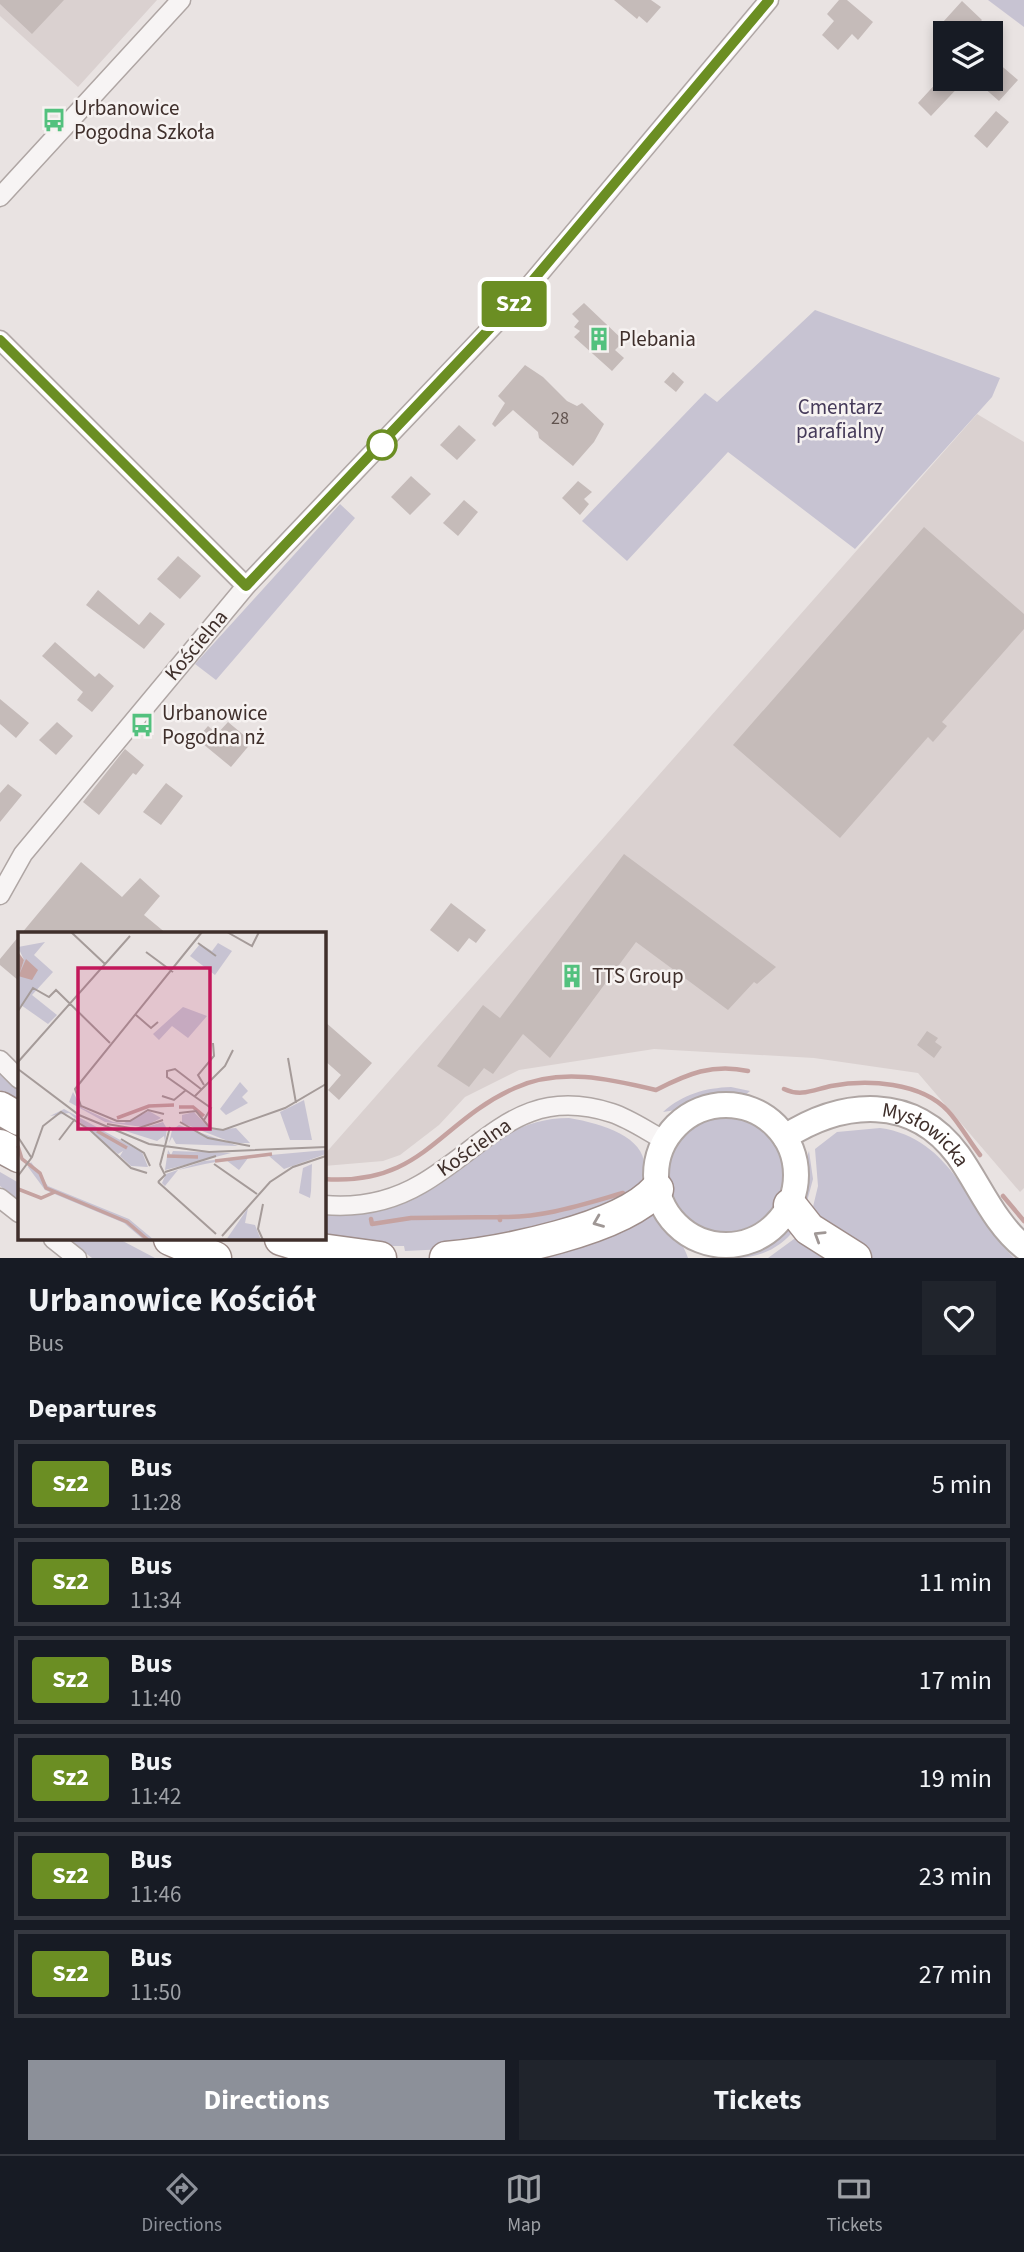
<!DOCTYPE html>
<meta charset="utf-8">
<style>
body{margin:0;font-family:"Source Sans 3",sans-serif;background:#20242c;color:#f1f3f6;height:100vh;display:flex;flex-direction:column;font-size:26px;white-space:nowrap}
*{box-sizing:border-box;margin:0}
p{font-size:23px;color:#9ea1a6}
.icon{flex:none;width:38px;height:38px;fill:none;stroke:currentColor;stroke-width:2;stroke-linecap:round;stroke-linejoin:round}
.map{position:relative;height:1258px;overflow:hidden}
.sheet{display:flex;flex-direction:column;background:#171b24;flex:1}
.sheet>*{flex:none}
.badge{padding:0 14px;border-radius:5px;font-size:24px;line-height:46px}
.controls{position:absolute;left:933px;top:21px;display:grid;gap:14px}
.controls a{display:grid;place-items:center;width:70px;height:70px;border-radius:0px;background:#171b24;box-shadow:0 4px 10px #0003;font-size:35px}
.map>.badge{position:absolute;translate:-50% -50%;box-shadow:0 0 0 4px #fff}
h2{padding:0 28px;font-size:26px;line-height:63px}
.round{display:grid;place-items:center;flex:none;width:74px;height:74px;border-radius:0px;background:#20242c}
.head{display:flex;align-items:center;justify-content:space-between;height:119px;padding:0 28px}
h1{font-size:33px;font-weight:700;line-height:52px}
.button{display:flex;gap:14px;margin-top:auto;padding:14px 28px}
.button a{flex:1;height:80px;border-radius:0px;background:#8c9099;color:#fff;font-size:28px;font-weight:700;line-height:80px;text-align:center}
.button a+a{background:#20242c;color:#f1f3f6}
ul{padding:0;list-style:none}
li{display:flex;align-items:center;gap:21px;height:88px;margin:0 14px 10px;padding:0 14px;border:4px solid #363941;border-radius:0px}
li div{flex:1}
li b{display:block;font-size:26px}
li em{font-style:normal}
li .badge{min-width:77px;font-weight:700;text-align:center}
.tabs{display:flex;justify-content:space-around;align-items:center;height:98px;border-top:2px solid #363941;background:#171b24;font-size:19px;color:#9ea1a6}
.tabs a{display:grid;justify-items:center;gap:4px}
.tabs .selected{color:#8c9099}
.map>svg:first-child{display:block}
</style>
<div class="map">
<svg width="1024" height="1258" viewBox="0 0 1024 1258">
<rect width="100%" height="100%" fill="#e9e3e2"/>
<!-- built -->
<path fill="#dad1d0" d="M 0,0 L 157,0 L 78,87 L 0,16 Z
M 977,414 L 1024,442 L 1024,1188 L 1020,1192 L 918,1073 L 814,1058 L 654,1049 L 519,1070 L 465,1097 L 439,1125 L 400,1155 L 383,1161 L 324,1166 L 324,1155 Z"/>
<!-- green -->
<path fill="#c7c3d2" d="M 988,0 L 1024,0 L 1024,27 Z
M 815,310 L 1000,378 L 992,397 L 855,549 L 728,452 L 627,561 L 582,521 L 705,393 L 717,402 Z
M 340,504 L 355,518 L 216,680 L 195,664 Z
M 0,1073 L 19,1089 L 19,1101 L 0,1090 Z
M 731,1087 L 750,1091 L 744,1096 C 710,1089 694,1109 663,1112 C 683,1094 705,1088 731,1087 Z
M667 1174a58 58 0 1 1 116 0a58 58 0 1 1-116 0Z
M 569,1118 C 616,1126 672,1147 629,1201 L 467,1248 L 405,1251 L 404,1246 L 377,1246 L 324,1239 L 324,1214 C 354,1216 387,1213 413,1198 C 466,1168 503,1118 569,1118 Z
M 880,1128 C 953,1138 969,1211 1014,1258 L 871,1258 L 818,1225 L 812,1211 L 818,1186 L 815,1149 L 837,1132 Z
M 809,1151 L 813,1179 L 805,1209 L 805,1163 Z
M 0,1172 L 19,1183 L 19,1201 L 0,1186 Z
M 656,1208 C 663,1228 682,1237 688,1258 L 505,1258 Z
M 787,1224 L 795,1229 C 780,1249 758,1258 735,1258 L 768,1241 Z
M 67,1239 L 119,1239 L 155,1258 L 92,1258 Z
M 794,1239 L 799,1239 L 841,1258 L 768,1258 Z"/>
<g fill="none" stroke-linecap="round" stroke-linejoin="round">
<!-- stream -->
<path stroke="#c5a2a0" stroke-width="4.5" d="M 784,1089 C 801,1097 813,1090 831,1086 C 867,1079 921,1082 948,1111 C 960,1124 969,1141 980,1155
M 324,1179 C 423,1186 438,1122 515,1088 C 560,1067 610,1079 656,1090 C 687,1074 713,1063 748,1071
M 1003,1196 L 1024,1221
M 499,1217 C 543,1218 581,1205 623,1193
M 371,1219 L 372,1224 L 411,1218 L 499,1217 L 500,1220"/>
</g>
<!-- building -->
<path fill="#c5bbb9" d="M 0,0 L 64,0 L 32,34 L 0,4 Z
M 614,0 L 651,0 L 661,7 L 647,23 L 639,16 L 637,19 Z
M 839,0 L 847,0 L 873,22 L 858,40 L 852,34 L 838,50 L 822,35 L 834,21 L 827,14 Z
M 962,1 L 982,20 L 970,33 L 956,33 L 943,22 Z
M 990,56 L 1018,80 L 999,101 L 974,79 L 990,79 Z
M 940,79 L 966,79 L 931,116 L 918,103 Z
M 996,111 L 1009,122 L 987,148 L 974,136 Z
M 584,303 L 624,341 L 615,350 L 624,358 L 612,371 L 574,337 L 580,331 L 574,327 L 579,321 L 572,314 Z
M 525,365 L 543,377 L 567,401 L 577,406 L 582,403 L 604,424 L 594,442 L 573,466 L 539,438 L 538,432 L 513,410 L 495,427 L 492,424 L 505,403 L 498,396 Z
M 673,372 L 684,382 L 676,392 L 664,382 Z
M 459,425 L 476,440 L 457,460 L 440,445 Z
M 411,476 L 431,494 L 410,515 L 391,497 Z
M 578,481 L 592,492 L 584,499 L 589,504 L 580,515 L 562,498 Z
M 464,500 L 478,512 L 458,536 L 443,523 Z
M 924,527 L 1024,614 L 1024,629 L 942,722 L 947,726 L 933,742 L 928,737 L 840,838 L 733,745 Z
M 178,556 L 201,576 L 180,599 L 157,579 Z
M 98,590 L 139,625 L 150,612 L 165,624 L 144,649 L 86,605 Z
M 55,642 L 95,677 L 99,673 L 114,686 L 92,712 L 77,700 L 83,692 L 42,656 Z
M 0,699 L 29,723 L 16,738 L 0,724 Z
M 57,722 L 73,736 L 56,755 L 39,740 Z
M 228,722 L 252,742 L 231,767 L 197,739 L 208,726 L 217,734 Z
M 125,749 L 144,765 L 136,775 L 133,773 L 99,815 L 83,802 Z
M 166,783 L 183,796 L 161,825 L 143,812 Z
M 8,784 L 22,795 L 0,822 L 0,793 Z
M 624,854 L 776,967 L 757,984 L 754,982 L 728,1010 L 636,942 L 550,1058 L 523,1034 L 493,1074 L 484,1068 L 469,1087 L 437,1066 L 483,1005 L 500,1018 Z
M 81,862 L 122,897 L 140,878 L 160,896 L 144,915 L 167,934 L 21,934 Z
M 451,903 L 486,930 L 476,943 L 469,938 L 458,952 L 430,930 Z
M 19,936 L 19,981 L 0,965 L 0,959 Z
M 324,1021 L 372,1063 L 339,1100 L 328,1090 L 341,1075 L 324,1060 Z
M 927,1031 L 938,1038 L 935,1042 L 942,1047 L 934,1058 L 917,1045 Z"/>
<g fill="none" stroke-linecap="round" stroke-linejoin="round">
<!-- street casing -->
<g stroke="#afa6a4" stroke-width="21">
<path id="street" d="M 0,197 L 181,0
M 0,340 L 246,586
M 0,895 L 23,854 L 246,586 L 514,304 L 769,0
M 0,1060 L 19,1079
M 0,1198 L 19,1213
M 324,1205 C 358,1208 392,1201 421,1184 C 488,1145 522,1084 612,1113 C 630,1119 647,1131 664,1140
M 53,1239 L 77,1258"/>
</g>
<!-- secondary casing -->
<g stroke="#afa6a4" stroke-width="28">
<g id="secondary">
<circle cx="726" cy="1175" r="70"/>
<path id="s1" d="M 785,1137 C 843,1100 913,1094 958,1155 C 980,1186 994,1223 1024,1247"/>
</g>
</g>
<!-- highway casing -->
<g stroke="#9e8d8a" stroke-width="35">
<path id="highway" d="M 0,1108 L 19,1119
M 0,1146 L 19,1156
M 790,1205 L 809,1229 L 855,1258
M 170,1239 L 215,1258
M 281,1239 L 314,1249 L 380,1258
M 446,1258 C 500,1253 621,1230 657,1189"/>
</g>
<!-- street -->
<use href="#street" stroke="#f7f4f4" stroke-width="18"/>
<!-- secondary -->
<use href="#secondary" stroke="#fff" stroke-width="24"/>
<!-- highway -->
<use href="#highway" stroke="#fff" stroke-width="32"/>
</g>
<!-- one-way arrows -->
<defs><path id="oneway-chevron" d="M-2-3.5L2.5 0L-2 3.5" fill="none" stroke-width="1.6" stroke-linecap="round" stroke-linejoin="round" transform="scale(1.75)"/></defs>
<g stroke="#9f9795">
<use href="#oneway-chevron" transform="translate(598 1222) rotate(158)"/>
<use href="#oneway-chevron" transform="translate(819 1236) rotate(-148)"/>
</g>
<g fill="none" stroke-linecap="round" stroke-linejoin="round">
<!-- line casing -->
<g stroke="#fff" stroke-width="16">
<path id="line" d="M 0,340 L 246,586 L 513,304 L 769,0"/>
</g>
<!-- line -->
<use href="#line" stroke="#6b8e23" stroke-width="10"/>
</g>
<!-- icons -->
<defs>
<g id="bus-bare" transform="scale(1.89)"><path d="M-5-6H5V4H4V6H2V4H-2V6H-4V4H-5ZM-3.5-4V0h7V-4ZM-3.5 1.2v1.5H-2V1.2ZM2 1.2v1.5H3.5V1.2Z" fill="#53c17e" stroke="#f6f2f1" stroke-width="2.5" paint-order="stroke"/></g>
<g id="building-bare" transform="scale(1.89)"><path d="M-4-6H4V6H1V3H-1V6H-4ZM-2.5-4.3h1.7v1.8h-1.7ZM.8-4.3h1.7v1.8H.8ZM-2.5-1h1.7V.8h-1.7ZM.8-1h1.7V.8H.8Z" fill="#53c17e" stroke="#f6f2f1" stroke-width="2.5" paint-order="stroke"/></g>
</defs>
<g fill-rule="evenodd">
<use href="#bus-bare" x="54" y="120"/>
<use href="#building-bare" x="599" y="339"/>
<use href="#bus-bare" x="142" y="725"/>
<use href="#building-bare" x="572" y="976"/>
</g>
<!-- markers -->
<circle fill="#fff" stroke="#6b8e23" stroke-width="3.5" cx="382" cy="445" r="14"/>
<g text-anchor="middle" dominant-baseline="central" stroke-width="5" stroke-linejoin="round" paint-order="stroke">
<!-- number labels -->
<g font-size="18" fill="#60524e">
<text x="560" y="418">28</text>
</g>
<!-- poi labels -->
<g font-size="21" fill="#3f2f2b" stroke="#f6f2f1" text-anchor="start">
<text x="74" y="108">Urbanowice<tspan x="74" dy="24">Pogodna Szkoła</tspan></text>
<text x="619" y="339">Plebania</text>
<text x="162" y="713">Urbanowice<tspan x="162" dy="24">Pogodna nż</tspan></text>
<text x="592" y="976">TTS Group</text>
</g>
<!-- park labels -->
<g font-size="21" fill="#453a59" stroke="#f6f2f1">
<text x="840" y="407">Cmentarz<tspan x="840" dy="24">parafialny</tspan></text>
</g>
<!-- street labels -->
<g font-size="21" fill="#3f2f2b" stroke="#f6f2f1">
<text transform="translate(196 645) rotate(-50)">Kościelna</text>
<text stroke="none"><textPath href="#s1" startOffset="154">Mysłowicka</textPath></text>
<text transform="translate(474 1147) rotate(-35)">Kościelna</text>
</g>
</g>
<!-- overview -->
<g transform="translate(18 932)">
<rect width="308" height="308" fill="#e9e3e2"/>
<path d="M 27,10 L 16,23 L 35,40 L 14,63 L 39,83 L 30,92 L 3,73 L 0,78 L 0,44 L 6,28 L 0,15 ZM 200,11 L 214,19 L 197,43 L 172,24 L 182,12 L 194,19 ZM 165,75 L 189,84 L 170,106 L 154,94 L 141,108 L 135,102 ZM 222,150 L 230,159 L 224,165 L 230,171 L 208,183 L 202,177 ZM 55,160 L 64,176 L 95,190 L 106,191 L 131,179 L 143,186 L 125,195 L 87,190 L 51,170 ZM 286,168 L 294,208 L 272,208 L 262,180 ZM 46,177 L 124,220 L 130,235 L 113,234 L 102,224 L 105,219 L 100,222 L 51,181 L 32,184 ZM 176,180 L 193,198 L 218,196 L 232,211 L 215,211 L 164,191 L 164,183 ZM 145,190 L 149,197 L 147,210 L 146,204 L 139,209 L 101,197 L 122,197 ZM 161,193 L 220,214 L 158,212 L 154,205 L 151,211 L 154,198 ZM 150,218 L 153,223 L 155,219 L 213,221 L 147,238 ZM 308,218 L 308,222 L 266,237 L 251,224 L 230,226 L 221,238 L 208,228 L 187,232 L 160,238 L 147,254 L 144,251 L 148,242 L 186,229 ZM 13,230 L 30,254 L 111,287 L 136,308 L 126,308 L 106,291 L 27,258 L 10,235 ZM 294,232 L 293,259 L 292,266 L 281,261 L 285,236 ZM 230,276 L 227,291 L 237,293 L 243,308 L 208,308 Z" fill="#c7c3d2"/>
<path d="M 0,20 L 6,28 L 1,43 L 8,27 L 20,38 L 14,48 L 0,44 Z" fill="#c5a2a0"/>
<path fill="none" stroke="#c5a2a0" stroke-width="3.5" d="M 161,175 L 175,175 L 186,184M 99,186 L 131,174 L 156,173M 79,199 L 109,216M 0,214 L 4,227 L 22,241 L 28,256 L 109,290 L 130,308M 149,224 L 180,225M 197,229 L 254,222M 0,257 L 23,266 L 37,260"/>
<path fill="none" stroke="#a59b99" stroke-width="2" d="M 53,0 L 87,32M 209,0 L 234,14 L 241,0M 180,11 L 198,24M 128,20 L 155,40M 0,79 L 15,56 L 31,65 L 38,58 L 92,111M 118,83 L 133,96 L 140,90M 270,126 L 278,171M 0,130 L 112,4M 0,137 L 61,183 L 131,212 L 191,220 L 308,215M 186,153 L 180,143 L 196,124 L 195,111M 183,157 L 157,137 L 149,139 L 149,145 L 193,176 L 186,188M 144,164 L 156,168 L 168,158M 177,164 L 207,134 L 215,118M 161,181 L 178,179 L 192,196 L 205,198 L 267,176 L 308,152M 146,182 L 130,178 L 112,189 L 99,189 L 63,174 L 57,157 L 184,0M 162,190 L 190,206 L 232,214M 89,192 L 118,197 L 145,188M 0,205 L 13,225M 103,207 L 126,221 L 132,234M 41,208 L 57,187M 196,232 L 239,262M 142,233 L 152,195M 147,240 L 198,224M 0,244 L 14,225 L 25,194 L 43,180 L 72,198 L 113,236 L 129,241M 140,250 L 198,302M 140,250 L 147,243 L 142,233M 245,272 L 240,297 L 245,308M 204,304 L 252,250 L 275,235 L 308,224"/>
<path fill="#c2185b" fill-opacity="0.15" stroke="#c2185b" stroke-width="3.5" d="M 60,36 L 192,36 L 192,197 L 60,197 Z"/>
<rect width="308" height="308" fill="none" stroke="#3f2f2b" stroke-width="3.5"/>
</g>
</svg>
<div class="controls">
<a><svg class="icon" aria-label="layers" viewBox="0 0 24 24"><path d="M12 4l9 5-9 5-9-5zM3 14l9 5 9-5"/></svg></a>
</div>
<b class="badge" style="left:514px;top:304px;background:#6b8e23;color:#fff">Sz2</b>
</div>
<section class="sheet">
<div class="head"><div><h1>Urbanowice Kościół</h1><p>Bus</p></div><a class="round"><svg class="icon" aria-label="heart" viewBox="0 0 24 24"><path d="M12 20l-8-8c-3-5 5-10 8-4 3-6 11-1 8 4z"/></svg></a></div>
<h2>Departures</h2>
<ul>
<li><span class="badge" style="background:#6b8e23;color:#fff">Sz2</span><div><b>Bus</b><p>11:28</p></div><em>5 min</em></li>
<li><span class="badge" style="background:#6b8e23;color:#fff">Sz2</span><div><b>Bus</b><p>11:34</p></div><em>11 min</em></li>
<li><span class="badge" style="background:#6b8e23;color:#fff">Sz2</span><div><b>Bus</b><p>11:40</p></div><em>17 min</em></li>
<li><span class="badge" style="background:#6b8e23;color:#fff">Sz2</span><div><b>Bus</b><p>11:42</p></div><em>19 min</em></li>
<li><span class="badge" style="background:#6b8e23;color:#fff">Sz2</span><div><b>Bus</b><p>11:46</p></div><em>23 min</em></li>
<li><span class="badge" style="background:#6b8e23;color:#fff">Sz2</span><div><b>Bus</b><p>11:50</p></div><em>27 min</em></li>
</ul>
<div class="button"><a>Directions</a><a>Tickets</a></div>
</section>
<nav class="tabs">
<a class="selected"><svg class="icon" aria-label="directions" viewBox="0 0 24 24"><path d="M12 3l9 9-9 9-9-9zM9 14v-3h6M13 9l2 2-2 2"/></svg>Directions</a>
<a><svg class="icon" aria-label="map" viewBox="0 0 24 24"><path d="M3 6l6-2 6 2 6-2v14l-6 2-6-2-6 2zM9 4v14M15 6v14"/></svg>Map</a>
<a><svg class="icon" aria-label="tickets" viewBox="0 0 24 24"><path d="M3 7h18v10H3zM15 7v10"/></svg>Tickets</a>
</nav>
